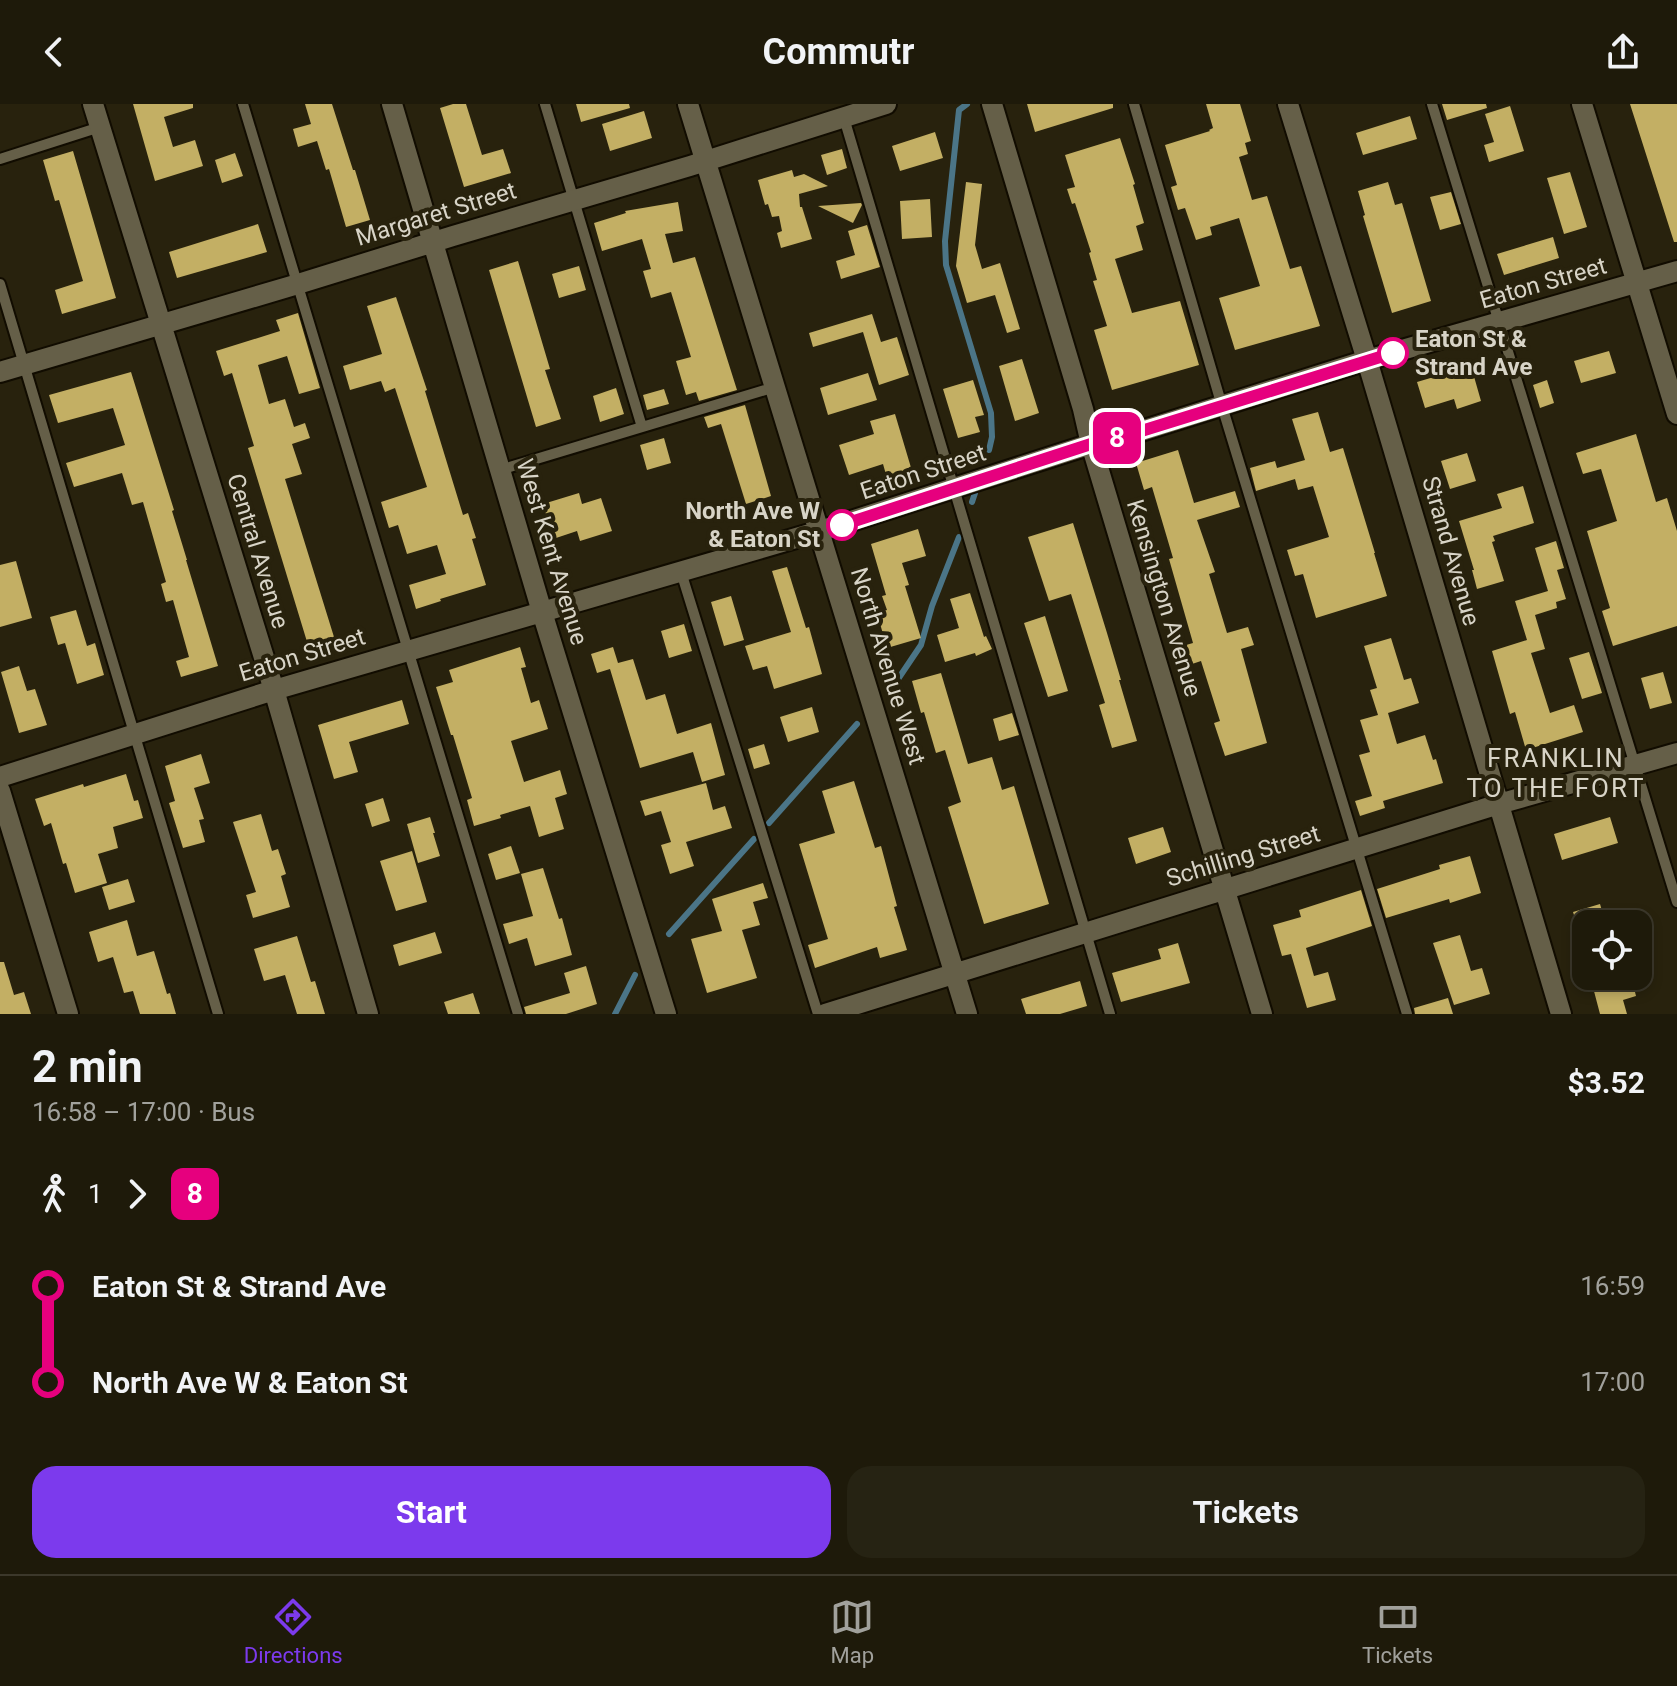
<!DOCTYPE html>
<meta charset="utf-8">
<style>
body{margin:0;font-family:Roboto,sans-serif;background:#262313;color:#f1f3f6;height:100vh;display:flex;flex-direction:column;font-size:30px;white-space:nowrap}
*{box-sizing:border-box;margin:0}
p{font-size:26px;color:#a1a19c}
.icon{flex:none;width:44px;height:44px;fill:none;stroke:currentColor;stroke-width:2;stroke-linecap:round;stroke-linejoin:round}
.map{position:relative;height:910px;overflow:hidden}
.panel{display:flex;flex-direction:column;background:#1e1a0a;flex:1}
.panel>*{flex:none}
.badge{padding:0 16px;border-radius:12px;font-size:28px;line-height:52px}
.tools{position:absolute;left:1572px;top:806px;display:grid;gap:16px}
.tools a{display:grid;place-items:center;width:80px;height:80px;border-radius:16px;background:#1e1a0a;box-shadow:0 4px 12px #0003,0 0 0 2px #3c382b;font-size:40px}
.map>.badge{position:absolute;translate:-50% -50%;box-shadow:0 0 0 4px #fff}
.legs{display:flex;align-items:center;gap:12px;height:88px;padding:0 32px;font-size:26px}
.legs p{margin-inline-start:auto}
.head{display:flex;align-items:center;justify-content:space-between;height:136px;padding:0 32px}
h1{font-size:44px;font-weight:700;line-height:60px}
.button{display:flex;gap:16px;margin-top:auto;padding:16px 32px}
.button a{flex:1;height:92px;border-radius:24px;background:#7c3aed;color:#fff;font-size:32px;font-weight:700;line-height:92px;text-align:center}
.button a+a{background:#262313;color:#f1f3f6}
ul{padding:0 32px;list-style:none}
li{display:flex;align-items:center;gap:28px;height:96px;font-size:30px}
li i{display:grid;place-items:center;width:12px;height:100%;margin:0 10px;background:currentColor}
li i::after{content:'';width:20px;height:20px;margin:-10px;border:6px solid;border-radius:50%;background:#1e1a0a}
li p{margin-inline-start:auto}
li:first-child i{background:linear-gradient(#0000 50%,currentColor 0)}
li:last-child i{background:linear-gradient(currentColor 50%,#0000 0)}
header{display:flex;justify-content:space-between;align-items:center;height:104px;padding:0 32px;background:#1e1a0a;font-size:36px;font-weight:700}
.tab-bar{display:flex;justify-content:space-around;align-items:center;height:112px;border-top:2px solid #3c382b;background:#1e1a0a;font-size:22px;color:#a1a19c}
.tab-bar a{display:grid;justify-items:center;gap:4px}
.tab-bar .on{color:#7c3aed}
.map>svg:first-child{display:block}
</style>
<header><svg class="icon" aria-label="back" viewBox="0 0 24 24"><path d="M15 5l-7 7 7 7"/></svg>Commutr<svg class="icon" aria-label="share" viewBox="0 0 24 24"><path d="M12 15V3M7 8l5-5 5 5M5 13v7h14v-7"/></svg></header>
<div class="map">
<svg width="1677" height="910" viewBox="0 0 1677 910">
<rect width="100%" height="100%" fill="#28220d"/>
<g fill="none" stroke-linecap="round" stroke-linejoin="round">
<!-- stream -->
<path stroke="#4b7587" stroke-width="6" d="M 967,0 L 959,6 L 945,137 L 946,161 L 991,309 L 992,333 L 989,346
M 972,398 L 975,389
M 890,587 L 921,541 L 932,502 L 959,433
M 769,719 L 857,620
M 669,830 L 754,735
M 615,910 L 635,871"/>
</g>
<!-- building -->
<path fill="#c3af64" d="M 133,0 L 193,0 L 193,4 L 164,13 L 173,43 L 195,36 L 203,62 L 155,77 Z
M 305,0 L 332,0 L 353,66 L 355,66 L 370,116 L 346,123 L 329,65 L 326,66 L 317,37 L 298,43 L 293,25 L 311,20 Z
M 453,0 L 466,0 L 482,51 L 503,45 L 511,69 L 464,83 L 440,4 Z
M 576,0 L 629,0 L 630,4 L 581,18 Z
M 1027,0 L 1113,0 L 1113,4 L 1035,28 Z
M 1206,0 L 1240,0 L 1251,37 L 1245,39 L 1248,50 L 1239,53 L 1252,96 L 1267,92 L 1290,165 L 1301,162 L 1320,222 L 1235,246 L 1219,194 L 1260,182 L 1239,114 L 1210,123 L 1212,131 L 1196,136 L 1185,104 L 1178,106 L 1171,83 L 1177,81 L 1165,41 L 1210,27 L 1209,26 L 1213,24 Z
M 1442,0 L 1486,0 L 1487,4 L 1447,16 Z
M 1630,0 L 1677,0 L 1677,138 L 1674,138 Z
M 1510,2 L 1524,47 L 1489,58 L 1484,41 L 1494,38 L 1485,10 Z
M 644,7 L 652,34 L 610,47 L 602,20 Z
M 1410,12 L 1417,35 L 1363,51 L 1356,29 Z
M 935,28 L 943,54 L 900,67 L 892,42 Z
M 1120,34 L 1135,80 L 1133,81 L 1144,119 L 1136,122 L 1143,146 L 1115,155 L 1132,209 L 1180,197 L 1199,261 L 1112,286 L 1094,226 L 1107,222 L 1093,177 L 1097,176 L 1089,149 L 1091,148 L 1075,99 L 1072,100 L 1067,85 L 1075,83 L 1065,51 Z
M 842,45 L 847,64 L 827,71 L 821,51 Z
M 73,47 L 116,194 L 62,210 L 55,186 L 83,177 L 59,96 L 55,97 L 43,56 Z
M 235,49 L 243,72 L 222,79 L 215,56 Z
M 792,66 L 794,73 L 804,70 L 828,82 L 799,90 L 800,103 L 802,103 L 812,135 L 781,144 L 777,129 L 782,127 L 779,112 L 772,113 L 768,100 L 765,101 L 758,76 Z
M 1570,68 L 1587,123 L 1564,130 L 1547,74 Z
M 966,78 L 982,80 L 975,141 L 982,165 L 1000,159 L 1020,225 L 1007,229 L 995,191 L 967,199 L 956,162 Z
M 1388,78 L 1395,101 L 1402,99 L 1431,197 L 1392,209 L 1363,112 L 1365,111 L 1358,87 Z
M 1451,88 L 1461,120 L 1440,126 L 1430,93 Z
M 930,95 L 932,133 L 902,135 L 900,97 Z
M 678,98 L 683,127 L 665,130 L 673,159 L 695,153 L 737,286 L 699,297 L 696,288 L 686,291 L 676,257 L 691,253 L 671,188 L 651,194 L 643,167 L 651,165 L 642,135 L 602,147 L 594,119 L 626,109 L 625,107 Z
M 861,99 L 862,101 L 853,119 L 818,102 Z
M 258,120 L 267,148 L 177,174 L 169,148 Z
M 867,121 L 880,163 L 841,175 L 836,157 L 855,151 L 848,127 Z
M 1553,133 L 1559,154 L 1504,171 L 1497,150 Z
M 518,157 L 550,265 L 545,266 L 561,315 L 536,323 L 489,166 Z
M 579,162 L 586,186 L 559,194 L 552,170 Z
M 396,193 L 427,286 L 425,287 L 463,411 L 468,409 L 476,434 L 472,435 L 486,481 L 440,495 L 441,497 L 416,505 L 409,481 L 446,470 L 437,441 L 407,450 L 398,421 L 389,424 L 381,398 L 427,383 L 395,284 L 385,288 L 381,277 L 350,286 L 343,262 L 382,250 L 367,202 Z
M 298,209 L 320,284 L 299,290 L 287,252 L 258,261 L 269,300 L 285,295 L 294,323 L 305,319 L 310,334 L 292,340 L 302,370 L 285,375 L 334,533 L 308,541 L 248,344 L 254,342 L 232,269 L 224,272 L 216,247 L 280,227 L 276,216 Z
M 872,210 L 881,238 L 897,233 L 909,271 L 879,281 L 863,228 L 813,243 L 809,229 Z
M 1609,247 L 1616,269 L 1581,279 L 1574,257 Z
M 1022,255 L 1039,309 L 1015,317 L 999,262 Z
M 1471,262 L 1481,297 L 1457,305 L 1454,295 L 1425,304 L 1417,278 Z
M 131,268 L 174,406 L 172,407 L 187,456 L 186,456 L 218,562 L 181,573 L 176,557 L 189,553 L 173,496 L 166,498 L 161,480 L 166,478 L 143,398 L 132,401 L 122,369 L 74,383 L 66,359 L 125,341 L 113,304 L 58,319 L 49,291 Z
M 868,269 L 877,296 L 828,311 L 820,284 Z
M 973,276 L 984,311 L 975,313 L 980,328 L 958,334 L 943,285 Z
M 1547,276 L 1554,299 L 1540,304 L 1533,281 Z
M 616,284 L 624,310 L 600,318 L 593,292 Z
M 664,285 L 669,300 L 647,306 L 643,291 Z
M 745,301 L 771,392 L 746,400 L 721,320 L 708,324 L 704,313 Z
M 1318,308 L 1330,348 L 1343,344 L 1375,449 L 1374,449 L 1387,492 L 1316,514 L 1303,470 L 1295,472 L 1287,446 L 1329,433 L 1313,382 L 1298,386 L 1295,375 L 1256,387 L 1250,364 L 1275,357 L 1277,364 L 1305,356 L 1292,315 Z
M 895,310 L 912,367 L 887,374 L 883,360 L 849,371 L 839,341 L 874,330 L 870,317 Z
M 1636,330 L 1656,398 L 1667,394 L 1677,427 L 1677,522 L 1613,542 L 1602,507 L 1610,504 L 1587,427 L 1617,417 L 1601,365 L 1583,370 L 1576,349 Z
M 664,334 L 671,359 L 647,366 L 640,341 Z
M 1178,346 L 1194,399 L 1235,387 L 1240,403 L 1197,416 L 1215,468 L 1209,470 L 1227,529 L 1248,523 L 1254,541 L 1241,545 L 1267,639 L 1225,652 L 1214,619 L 1220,617 L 1201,557 L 1192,560 L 1186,541 L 1193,539 L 1169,455 L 1173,454 L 1152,383 L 1144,386 L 1136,359 Z
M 1467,349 L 1476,377 L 1450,385 L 1441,357 Z
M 1523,382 L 1534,419 L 1493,432 L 1495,437 L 1492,438 L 1504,477 L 1477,485 L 1472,466 L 1474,466 L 1459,417 L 1502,404 L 1497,390 Z
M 579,389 L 582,400 L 601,394 L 612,427 L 580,437 L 577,427 L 553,435 L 543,400 Z
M 1073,419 L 1107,529 L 1121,576 L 1119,576 L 1137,637 L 1112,644 L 1099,601 L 1105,599 L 1071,490 L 1049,497 L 1028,433 Z
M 918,425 L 926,452 L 902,459 L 909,481 L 905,482 L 921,534 L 887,544 L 877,509 L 887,506 L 882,492 L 886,491 L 871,440 Z
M 1556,437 L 1564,464 L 1557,466 L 1566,495 L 1556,498 L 1557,504 L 1535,511 L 1545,545 L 1531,549 L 1550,609 L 1574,601 L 1583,628 L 1526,646 L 1515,608 L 1510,610 L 1492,547 L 1527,536 L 1515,497 L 1548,487 L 1535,444 Z
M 16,457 L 32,514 L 0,523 L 0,461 Z
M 787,463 L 806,524 L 809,523 L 822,570 L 774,585 L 767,562 L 753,566 L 745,542 L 791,528 L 772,467 Z
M 970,489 L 984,533 L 986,532 L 992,545 L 976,552 L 975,549 L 945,558 L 937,531 L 959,524 L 950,495 Z
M 731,492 L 744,536 L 724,542 L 711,498 Z
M 76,506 L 87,542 L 95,539 L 104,571 L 77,580 L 65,539 L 58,541 L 50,513 Z
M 1045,512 L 1068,587 L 1048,593 L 1024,519 Z
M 684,520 L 692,547 L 669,554 L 661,527 Z
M 1391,534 L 1404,576 L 1411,574 L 1419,599 L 1388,609 L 1397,640 L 1425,631 L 1433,656 L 1436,655 L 1443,679 L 1383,697 L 1385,704 L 1360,712 L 1355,697 L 1372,692 L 1359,651 L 1370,648 L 1360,616 L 1378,611 L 1370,586 L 1377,584 L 1364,542 Z
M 520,543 L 526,563 L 521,564 L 531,599 L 539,596 L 548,625 L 511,637 L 524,678 L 560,666 L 567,690 L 555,694 L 564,725 L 539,733 L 530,702 L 500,711 L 501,714 L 474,722 L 467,696 L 472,694 L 453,631 L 451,631 L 436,583 L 453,578 L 449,566 Z
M 613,543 L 618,559 L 633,555 L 646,596 L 665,590 L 677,630 L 711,619 L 725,671 L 702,678 L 693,648 L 640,664 L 610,565 L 597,569 L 591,550 Z
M 1589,548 L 1602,589 L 1582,595 L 1569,554 Z
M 19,562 L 27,587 L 35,585 L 47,621 L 19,629 L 1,568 Z
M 1663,568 L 1672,599 L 1650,605 L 1641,574 Z
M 941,569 L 968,660 L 992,653 L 1002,686 L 1014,682 L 1049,800 L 984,820 L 948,703 L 961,698 L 945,646 L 936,649 L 924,608 L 921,609 L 912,577 Z
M 402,596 L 409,620 L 349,638 L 358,668 L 334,675 L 318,621 Z
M 812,603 L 819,628 L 788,638 L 780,613 Z
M 1012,609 L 1019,631 L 999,637 L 993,615 Z
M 764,640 L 770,660 L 754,665 L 748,645 Z
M 201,650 L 210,679 L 194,684 L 204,715 L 199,716 L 205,738 L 183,744 L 169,699 L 175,697 L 165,662 Z
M 126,670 L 134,697 L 138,696 L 143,714 L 113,723 L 118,744 L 98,750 L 107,779 L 75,789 L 66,759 L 63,760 L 51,719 L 44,722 L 35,695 L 83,680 L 84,683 Z
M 854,677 L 875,744 L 881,742 L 897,802 L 894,803 L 907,846 L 880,854 L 877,843 L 815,864 L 808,841 L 828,835 L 799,740 L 835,729 L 822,687 Z
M 706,679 L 713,706 L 725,702 L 732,724 L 686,738 L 694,762 L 670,770 L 661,741 L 671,738 L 661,707 L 645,712 L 640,697 Z
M 383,694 L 390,717 L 372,723 L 365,700 Z
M 261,710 L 272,747 L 278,745 L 286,770 L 281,772 L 290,803 L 253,814 L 246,791 L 256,788 L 233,718 Z
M 430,713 L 435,729 L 433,729 L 440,752 L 418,759 L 407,720 Z
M 1610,713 L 1618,739 L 1562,756 L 1554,730 Z
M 1163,723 L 1171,748 L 1136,760 L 1128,734 Z
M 511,742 L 520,769 L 496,776 L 488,750 Z
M 412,747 L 427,798 L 396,807 L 380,757 Z
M 1470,752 L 1481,789 L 1450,799 L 1449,795 L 1386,814 L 1377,785 L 1440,765 L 1439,761 Z
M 543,764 L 559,815 L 562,814 L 572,851 L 535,862 L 527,834 L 509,840 L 503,820 L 533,812 L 521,770 Z
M 128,775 L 135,798 L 109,806 L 102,783 Z
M 763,779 L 768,794 L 753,798 L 760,821 L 742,826 L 757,874 L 707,889 L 691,835 L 722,827 L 712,795 Z
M 1361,786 L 1372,822 L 1306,844 L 1314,872 L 1328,868 L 1336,896 L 1307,904 L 1291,850 L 1282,852 L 1273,821 L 1301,813 L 1299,806 Z
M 1600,800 L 1606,820 L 1577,820 L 1573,808 Z
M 127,816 L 137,852 L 154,847 L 167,890 L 170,889 L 176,910 L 140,910 L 133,887 L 124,889 L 113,853 L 98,858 L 89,828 Z
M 435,828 L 442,849 L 399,862 L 393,841 Z
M 1460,831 L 1471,867 L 1482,864 L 1490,890 L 1454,901 L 1433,839 Z
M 297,832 L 311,878 L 315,877 L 325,910 L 297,910 L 285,871 L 264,877 L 254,845 Z
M 1178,839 L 1190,879 L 1121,898 L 1112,869 L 1161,855 L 1158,845 Z
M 0,858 L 4,858 L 14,891 L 24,888 L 31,910 L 0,910 Z
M 586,862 L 597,900 L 566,910 L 526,910 L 524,903 L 570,889 L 564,869 Z
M 1590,872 L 1631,872 L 1636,892 L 1623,896 L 1627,910 L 1600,910 Z
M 1080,877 L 1087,902 L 1060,910 L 1026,910 L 1021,895 Z
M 473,889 L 480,910 L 448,910 L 444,898 Z
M 1448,894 L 1453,910 L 1415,910 L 1414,904 Z"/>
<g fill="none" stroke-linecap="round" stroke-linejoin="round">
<!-- service casing -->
<g stroke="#110c00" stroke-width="14">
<path id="service" d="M 243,0 L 518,910
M 545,0 L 642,323
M 1134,0 L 1222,302 L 1407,910
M 1432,0 C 1515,266 1594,533 1677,798
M 844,14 L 1110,910
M 0,55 L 100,23
M 0,180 L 218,910
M 500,366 L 775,283
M 681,468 L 818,910"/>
</g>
<!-- minor casing -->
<g stroke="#110c00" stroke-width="24">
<path id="minor" d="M 93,0 L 274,586 L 368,910
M 392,0 L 542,508 L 666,910
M 688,0 L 967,910
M 992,0 L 1083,305 L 1091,340 L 1262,910
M 1288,0 L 1367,256 L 1561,910
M 1582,0 L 1677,310
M 0,268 L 298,180 L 453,132 L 690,62 L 886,0
M 0,673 L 274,586 L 820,427 L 1091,340 L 1122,333 L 1367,256 L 1677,167
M 0,687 L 68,910
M 825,910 L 1499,700 L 1677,649"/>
</g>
<!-- service -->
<use href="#service" stroke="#655f48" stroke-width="10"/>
<!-- minor -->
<use href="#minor" stroke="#655f48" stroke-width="20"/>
</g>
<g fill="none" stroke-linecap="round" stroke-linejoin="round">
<!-- line-1 casing -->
<g stroke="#fff" stroke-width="18">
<path id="line-1" d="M 842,421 L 1091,340 L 1122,333 L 1393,249"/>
</g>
<!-- line-1 -->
<use href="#line-1" stroke="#e6007e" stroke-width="12"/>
</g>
<!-- markers -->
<g fill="#fff" stroke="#e6007e" stroke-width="4">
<circle cx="1393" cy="249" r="14"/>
<circle cx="842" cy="421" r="14"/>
</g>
<g text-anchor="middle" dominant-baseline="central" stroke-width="8" stroke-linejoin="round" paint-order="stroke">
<!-- street labels -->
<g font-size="24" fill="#d8d4c7" stroke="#28220d">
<text transform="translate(436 110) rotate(-17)">Margaret Street</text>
<text transform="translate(1543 179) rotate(-16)">Eaton Street</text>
<text transform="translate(923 368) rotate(-18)">Eaton Street</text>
<text transform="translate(258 447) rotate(73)">Central Avenue</text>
<text transform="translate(1451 447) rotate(74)">Strand Avenue</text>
<text transform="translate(552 448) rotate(73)">West Kent Avenue</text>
<text transform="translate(1164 494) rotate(73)">Kensington Avenue</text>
<text transform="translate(302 551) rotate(-17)">Eaton Street</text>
<text transform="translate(888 562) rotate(73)">North Avenue West</text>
<text transform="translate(1243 752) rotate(-17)">Schilling Street</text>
</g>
<!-- stop labels -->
<g font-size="24" font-weight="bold" fill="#d8d4c7" stroke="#28220d" text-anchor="start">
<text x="1415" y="235">Eaton St &amp;<tspan x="1415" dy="28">Strand Ave</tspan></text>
<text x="820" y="407" text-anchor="end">North Ave W<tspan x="820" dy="28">&amp; Eaton St</tspan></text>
</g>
<!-- neighbourhood labels -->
<g font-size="26" letter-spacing="2" fill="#d8d4c7" stroke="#28220d">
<text x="1556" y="654">FRANKLIN<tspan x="1556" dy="30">TO THE FORT</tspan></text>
</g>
</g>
</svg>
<div class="tools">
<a><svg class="icon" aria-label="locate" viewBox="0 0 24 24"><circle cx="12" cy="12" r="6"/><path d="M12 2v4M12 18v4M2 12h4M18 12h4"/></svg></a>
</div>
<b class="badge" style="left:1117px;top:334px;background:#e6007e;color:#fff">8</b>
</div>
<section class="panel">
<div class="head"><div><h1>2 min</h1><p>16:58 – 17:00 · Bus</p></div><b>$3.52</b></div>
<div class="legs"><svg class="icon" aria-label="walk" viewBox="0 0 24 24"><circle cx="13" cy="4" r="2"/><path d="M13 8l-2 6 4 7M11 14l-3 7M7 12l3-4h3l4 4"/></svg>1<svg class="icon" aria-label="forward" viewBox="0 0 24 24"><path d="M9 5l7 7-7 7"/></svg><b class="badge" style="background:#e6007e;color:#fff">8</b></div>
<ul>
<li><i style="color:#e6007e"></i><b>Eaton St &amp; Strand Ave</b><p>16:59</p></li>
<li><i style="color:#e6007e"></i><b>North Ave W &amp; Eaton St</b><p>17:00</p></li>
</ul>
<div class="button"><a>Start</a><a>Tickets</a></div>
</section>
<nav class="tab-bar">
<a class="on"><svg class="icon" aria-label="directions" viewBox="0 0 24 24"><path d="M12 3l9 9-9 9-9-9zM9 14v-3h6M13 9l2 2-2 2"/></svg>Directions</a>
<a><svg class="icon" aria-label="map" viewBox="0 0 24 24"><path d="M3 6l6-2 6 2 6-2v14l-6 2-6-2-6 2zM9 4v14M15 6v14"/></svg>Map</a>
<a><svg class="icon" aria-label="tickets" viewBox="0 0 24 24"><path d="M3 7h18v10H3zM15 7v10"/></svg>Tickets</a>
</nav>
